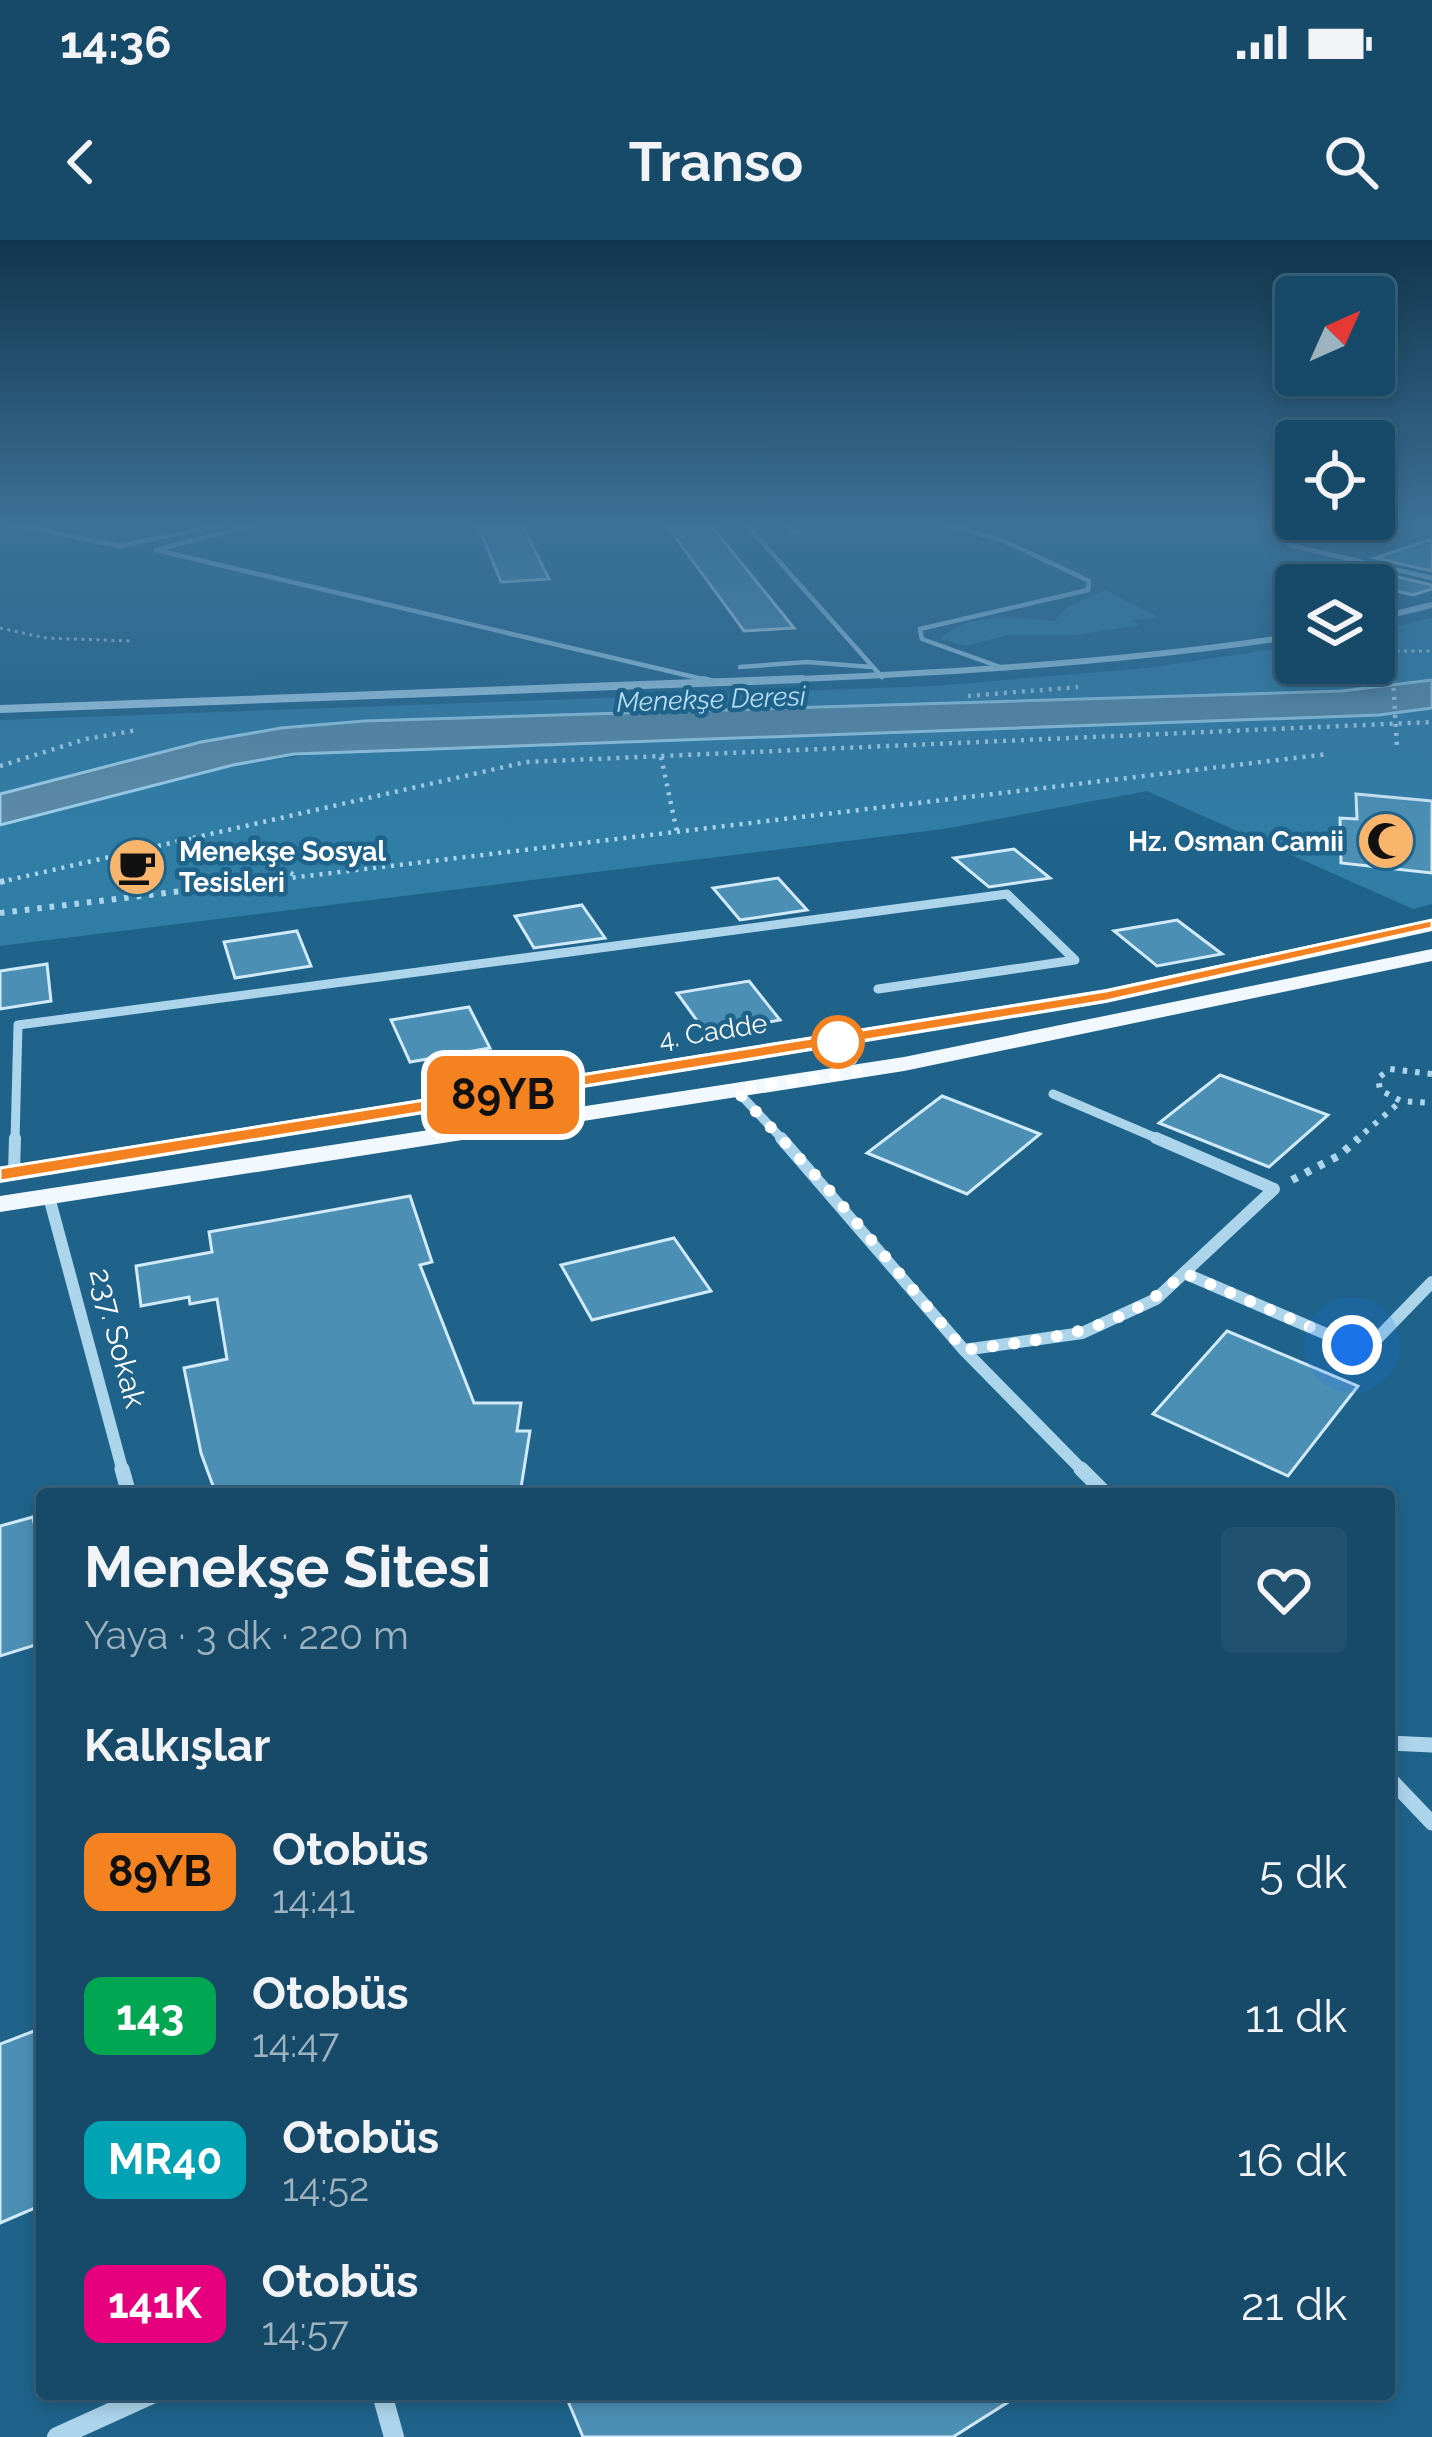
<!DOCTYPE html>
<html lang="tr">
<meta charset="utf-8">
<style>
body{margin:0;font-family:Raleway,sans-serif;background:#20516e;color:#f1f3f6;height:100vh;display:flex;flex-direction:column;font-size:45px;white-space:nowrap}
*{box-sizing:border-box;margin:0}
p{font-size:39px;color:#9eb3c0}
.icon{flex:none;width:66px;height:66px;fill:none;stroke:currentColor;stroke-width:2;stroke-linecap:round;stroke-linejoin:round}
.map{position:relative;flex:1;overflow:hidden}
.side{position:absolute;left:36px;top:1248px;width:1359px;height:912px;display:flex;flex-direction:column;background:#174a68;border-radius:12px;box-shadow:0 6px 18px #0003,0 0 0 3px #36627c}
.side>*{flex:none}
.badge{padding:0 24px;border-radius:18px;font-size:42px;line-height:78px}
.needle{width:78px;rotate:45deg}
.controls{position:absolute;left:1275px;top:36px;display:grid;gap:24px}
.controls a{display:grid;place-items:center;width:120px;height:120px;border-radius:12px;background:#174a68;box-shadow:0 6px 18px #0003,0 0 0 3px #36627c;font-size:60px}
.you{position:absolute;width:60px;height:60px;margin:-30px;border:9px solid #fff;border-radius:50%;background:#1a73e8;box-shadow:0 0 0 18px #1a73e833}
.map>.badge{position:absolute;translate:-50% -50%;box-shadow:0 0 0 6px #fff}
h2{padding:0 48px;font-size:45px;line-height:108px}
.round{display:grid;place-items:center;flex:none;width:126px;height:126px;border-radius:12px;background:#20516e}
.head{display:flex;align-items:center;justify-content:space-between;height:204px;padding:0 48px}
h1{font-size:57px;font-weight:700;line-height:90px}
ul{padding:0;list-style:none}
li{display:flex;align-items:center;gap:36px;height:144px;padding:0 48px}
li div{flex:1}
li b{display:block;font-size:45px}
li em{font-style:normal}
li .badge{min-width:132px;font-weight:700;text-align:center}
.status{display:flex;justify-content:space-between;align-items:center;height:84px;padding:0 60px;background:#174a68;direction:ltr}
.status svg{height:33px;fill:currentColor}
header{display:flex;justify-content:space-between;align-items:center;height:156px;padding:0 48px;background:#174a68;font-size:54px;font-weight:700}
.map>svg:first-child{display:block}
</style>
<div class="status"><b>14:36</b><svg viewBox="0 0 49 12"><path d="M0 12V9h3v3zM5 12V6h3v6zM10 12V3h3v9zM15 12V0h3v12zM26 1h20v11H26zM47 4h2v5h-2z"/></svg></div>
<header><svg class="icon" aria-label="back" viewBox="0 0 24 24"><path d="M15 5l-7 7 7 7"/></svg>Transo<svg class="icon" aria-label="search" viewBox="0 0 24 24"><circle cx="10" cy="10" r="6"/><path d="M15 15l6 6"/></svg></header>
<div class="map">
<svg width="1432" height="2197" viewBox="0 0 1432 2197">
<rect width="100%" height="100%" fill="#1f638b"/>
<!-- green -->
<path fill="#307da6" d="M 1105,350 L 1158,377 L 1131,380 L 1139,385 L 1075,395 L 1007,395 L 966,406 L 940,399 C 967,370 1019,378 1054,381 L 1069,366 Z
M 1432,378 L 1432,440 L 1342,451 L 324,484 L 201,502 L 0,554 L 0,480 L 934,446 L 1147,428 L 1296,406 L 1296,423 L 1374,423 L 1374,391 Z
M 1432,468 L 1432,664 L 1413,669 L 1147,551 L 944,589 L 0,706 L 0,585 L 233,525 L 363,508 L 1379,475 Z"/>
<!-- water -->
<path fill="#5d8ba6" stroke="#9fd2ed" stroke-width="3" d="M 1432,440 L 1432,468 L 1379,475 L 294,514 L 233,525 L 0,585 L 0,554 L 201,502 L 281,488 L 364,481 L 1342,451 Z"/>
<!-- building -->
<path fill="#4c8fb4" stroke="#d1eaf8" stroke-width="3" d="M 477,283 L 521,283 L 549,339 L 501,342 Z
M 665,283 L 709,283 L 794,388 L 744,391 Z
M 1432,299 L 1432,331 L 1375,318 Z
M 1351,326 L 1432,345 L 1432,349 L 1413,355 L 1396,351 L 1381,369 L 1374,371 L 1374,345 L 1312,345 L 1312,339 Z
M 1356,554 L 1432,561 L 1432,633 L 1341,623 L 1340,578 L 1357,579 Z
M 1014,609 L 1050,638 L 989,647 L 954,618 Z
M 778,638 L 807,670 L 740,680 L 713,648 Z
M 582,665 L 605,698 L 534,708 L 515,676 Z
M 1177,680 L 1222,714 L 1157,726 L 1114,691 Z
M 297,691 L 311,726 L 235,738 L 224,702 Z
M 47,724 L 51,761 L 0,769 L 0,731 Z
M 749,741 L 780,780 L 706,793 L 677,753 Z
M 469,767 L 490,808 L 410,822 L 391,780 Z
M 1220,835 L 1328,875 L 1269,927 L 1159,883 Z
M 942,856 L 1040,894 L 967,954 L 867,913 Z
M 410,956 L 432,1022 L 420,1025 L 474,1163 L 521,1163 L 517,1191 L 530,1191 L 520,1254 L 216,1254 L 201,1213 L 184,1128 L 227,1119 L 217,1059 L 190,1064 L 189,1057 L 141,1066 L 136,1026 L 212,1012 L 209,992 Z
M 674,998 L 711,1051 L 592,1080 L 561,1025 Z
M 1227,1091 L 1358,1146 L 1288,1236 L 1153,1174 Z
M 33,1277 L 42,1326 L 42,1403 L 0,1416 L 0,1286 Z
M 42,1788 L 42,1965 L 0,1983 L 0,1804 Z
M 565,2154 L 1021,2154 L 953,2197 L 583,2197 Z"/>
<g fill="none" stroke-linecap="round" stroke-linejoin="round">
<!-- path-far3 -->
<path stroke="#acd5ec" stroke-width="3" stroke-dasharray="3 4.5" stroke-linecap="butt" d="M 0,388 L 46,398 L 132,401
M 1374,411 L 1432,411"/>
<!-- path-far2 -->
<path stroke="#acd5ec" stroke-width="4.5" stroke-dasharray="3 6" stroke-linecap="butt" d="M 968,456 L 1078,447
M 661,517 L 677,592
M 0,526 L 86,499 L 138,490
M 188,599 L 299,636
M 0,642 L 526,522 L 1432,482
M 248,643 L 1328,514"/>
<!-- path-far1 -->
<path stroke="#acd5ec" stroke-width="6" stroke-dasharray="4.5 8" stroke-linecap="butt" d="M 0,642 L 7,640
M 0,673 L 273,640
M 1432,834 L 1390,829 L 1378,838 L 1380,850 L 1401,861 L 1432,863
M 1355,901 L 1401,861"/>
<!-- path -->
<path stroke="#acd5ec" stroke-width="8" stroke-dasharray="6 9" stroke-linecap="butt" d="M 1292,940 L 1340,915 L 1359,898"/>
<!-- lane-far1 -->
<path stroke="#acd5ec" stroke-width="4.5" d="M 6,283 L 119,306 L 229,283
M 261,283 L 156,310 L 711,441
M 745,283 L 882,437
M 792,283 L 788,288 L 798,294
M 939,283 L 1002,300 L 1089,341 L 1088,350 L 920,389 L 922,399 L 1003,428
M 1289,305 L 1432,338
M 740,427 L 807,422 L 872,427"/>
<!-- lane -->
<path stroke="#acd5ec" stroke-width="6" d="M 703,439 L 711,441"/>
<!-- street-far5 -->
<path stroke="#acd5ec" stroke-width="6" d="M 1374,379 L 1432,365
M 721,442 C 914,435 1105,425 1296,396"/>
<!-- street-far4 -->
<path stroke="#acd5ec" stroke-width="8" d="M 0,469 L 802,439"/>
<!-- street-far3 -->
<path stroke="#acd5ec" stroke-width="9" d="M 737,851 L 784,901
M 1053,854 L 1163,901
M 15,901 L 18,785 L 1007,654 L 1075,720 L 878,749"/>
<!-- street-far2 -->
<path stroke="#acd5ec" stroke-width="12" d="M 781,898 L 964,1110 L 1084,1232
M 14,932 L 15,898
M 49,957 L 123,1232
M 1184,1033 L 1352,1105 L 1371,1105 L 1432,1042
M 964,1110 L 1082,1093 L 1156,1059 L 1274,949 L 1156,898"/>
<!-- street-far1 -->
<path stroke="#acd5ec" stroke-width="15" d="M 122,1229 L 129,1254
M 1081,1229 L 1106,1254
M 1389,1503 L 1432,1505
M 1389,1538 L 1432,1583"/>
<!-- street -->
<path stroke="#acd5ec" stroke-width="20" d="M 382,2154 L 394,2197
M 57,2197 L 152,2154"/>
<!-- primary -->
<path fill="#f1f9fe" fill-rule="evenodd" d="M 1432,679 L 1432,691 L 1106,763 L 0,943 L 0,927 L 1106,749 Z
M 1432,709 L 1432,721 L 904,831 L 0,972 L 0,956 L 904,817 Z"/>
<!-- path-bridge-far1 -->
<path stroke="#acd5ec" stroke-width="3" stroke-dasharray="3 4.5" stroke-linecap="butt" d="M 1392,421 L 1393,442"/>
<!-- path-bridge -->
<path stroke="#acd5ec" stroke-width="4.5" stroke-dasharray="3 6" stroke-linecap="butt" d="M 1393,439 L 1397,507"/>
</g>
<!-- sky -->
<linearGradient id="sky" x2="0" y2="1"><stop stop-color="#11364c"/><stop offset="0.48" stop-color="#3c7198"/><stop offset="1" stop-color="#3c7198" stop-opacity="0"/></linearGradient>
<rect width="1432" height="591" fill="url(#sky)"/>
<!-- line -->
<path fill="#f58220" stroke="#fff" stroke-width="3" d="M 1432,680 L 1432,688 L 1106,761 L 0,941 L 0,928 L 1106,751 Z"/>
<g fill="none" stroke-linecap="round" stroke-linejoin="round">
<!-- walk -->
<path stroke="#fff" stroke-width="12" stroke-dasharray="0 21.6" d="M 838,802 L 862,831 L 736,850 L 829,950 L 964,1110 C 1047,1099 1121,1094 1184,1033 L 1352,1105"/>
</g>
<!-- icons -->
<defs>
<g id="mosque-disc" transform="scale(3)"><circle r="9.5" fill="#f9b56c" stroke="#1f638b"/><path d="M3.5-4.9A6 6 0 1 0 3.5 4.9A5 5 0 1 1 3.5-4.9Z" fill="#111"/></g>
<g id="cafe-disc" transform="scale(3)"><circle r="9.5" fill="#f9b56c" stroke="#1f638b"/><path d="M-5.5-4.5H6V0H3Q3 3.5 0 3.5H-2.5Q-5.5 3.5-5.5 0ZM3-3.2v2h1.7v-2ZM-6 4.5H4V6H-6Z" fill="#111"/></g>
</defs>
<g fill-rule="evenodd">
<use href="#mosque-disc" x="1386" y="601"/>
<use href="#cafe-disc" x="137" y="627"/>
</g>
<!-- markers -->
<circle fill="#fff" stroke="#f58220" stroke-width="6" cx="838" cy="802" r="24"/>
<g text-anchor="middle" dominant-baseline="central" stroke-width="9" stroke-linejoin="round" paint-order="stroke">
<!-- far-water labels -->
<g font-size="27" font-style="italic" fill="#b8def3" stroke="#1f638b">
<text transform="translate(711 459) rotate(-2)">Menekşe Deresi</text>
</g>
<!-- far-poi labels -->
<g font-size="27" font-weight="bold" fill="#fff" stroke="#1f638b" text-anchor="end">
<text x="1344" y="601">Hz. Osman Camii</text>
<text x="179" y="611" text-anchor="start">Menekşe Sosyal<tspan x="179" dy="31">Tesisleri</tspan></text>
</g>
<!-- far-street labels -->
<g font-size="27" fill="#fff" stroke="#1f638b">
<text transform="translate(713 791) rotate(-9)">4. Cadde</text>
</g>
<!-- street labels -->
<g font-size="30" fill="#fff" stroke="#1f638b">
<text transform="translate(118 1098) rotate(75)">237. Sokak</text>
</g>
</g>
</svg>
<div class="controls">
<a><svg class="needle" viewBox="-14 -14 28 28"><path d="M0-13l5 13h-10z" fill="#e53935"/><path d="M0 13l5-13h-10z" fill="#9eb3c0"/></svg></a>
<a><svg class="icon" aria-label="locate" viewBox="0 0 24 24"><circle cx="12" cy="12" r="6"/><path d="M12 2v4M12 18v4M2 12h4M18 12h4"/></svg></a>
<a><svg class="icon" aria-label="layers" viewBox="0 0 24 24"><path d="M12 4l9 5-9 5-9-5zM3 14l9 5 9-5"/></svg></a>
</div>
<div class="you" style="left:1352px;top:1105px"></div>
<b class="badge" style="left:503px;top:855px;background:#f58220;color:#111">89YB</b>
<section class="side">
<div class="head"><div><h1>Menekşe Sitesi</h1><p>Yaya · 3 dk · 220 m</p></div><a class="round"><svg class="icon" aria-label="heart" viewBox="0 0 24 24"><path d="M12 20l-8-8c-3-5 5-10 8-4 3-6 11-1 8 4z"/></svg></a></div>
<h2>Kalkışlar</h2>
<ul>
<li><span class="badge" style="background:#f58220;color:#111">89YB</span><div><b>Otobüs</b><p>14:41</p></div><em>5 dk</em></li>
<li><span class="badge" style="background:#00a651;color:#fff">143</span><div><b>Otobüs</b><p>14:47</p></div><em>11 dk</em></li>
<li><span class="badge" style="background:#00a3b4;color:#fff">MR40</span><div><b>Otobüs</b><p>14:52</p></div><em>16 dk</em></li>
<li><span class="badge" style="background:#e6007e;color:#fff">141K</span><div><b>Otobüs</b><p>14:57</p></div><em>21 dk</em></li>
</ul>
</section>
</div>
